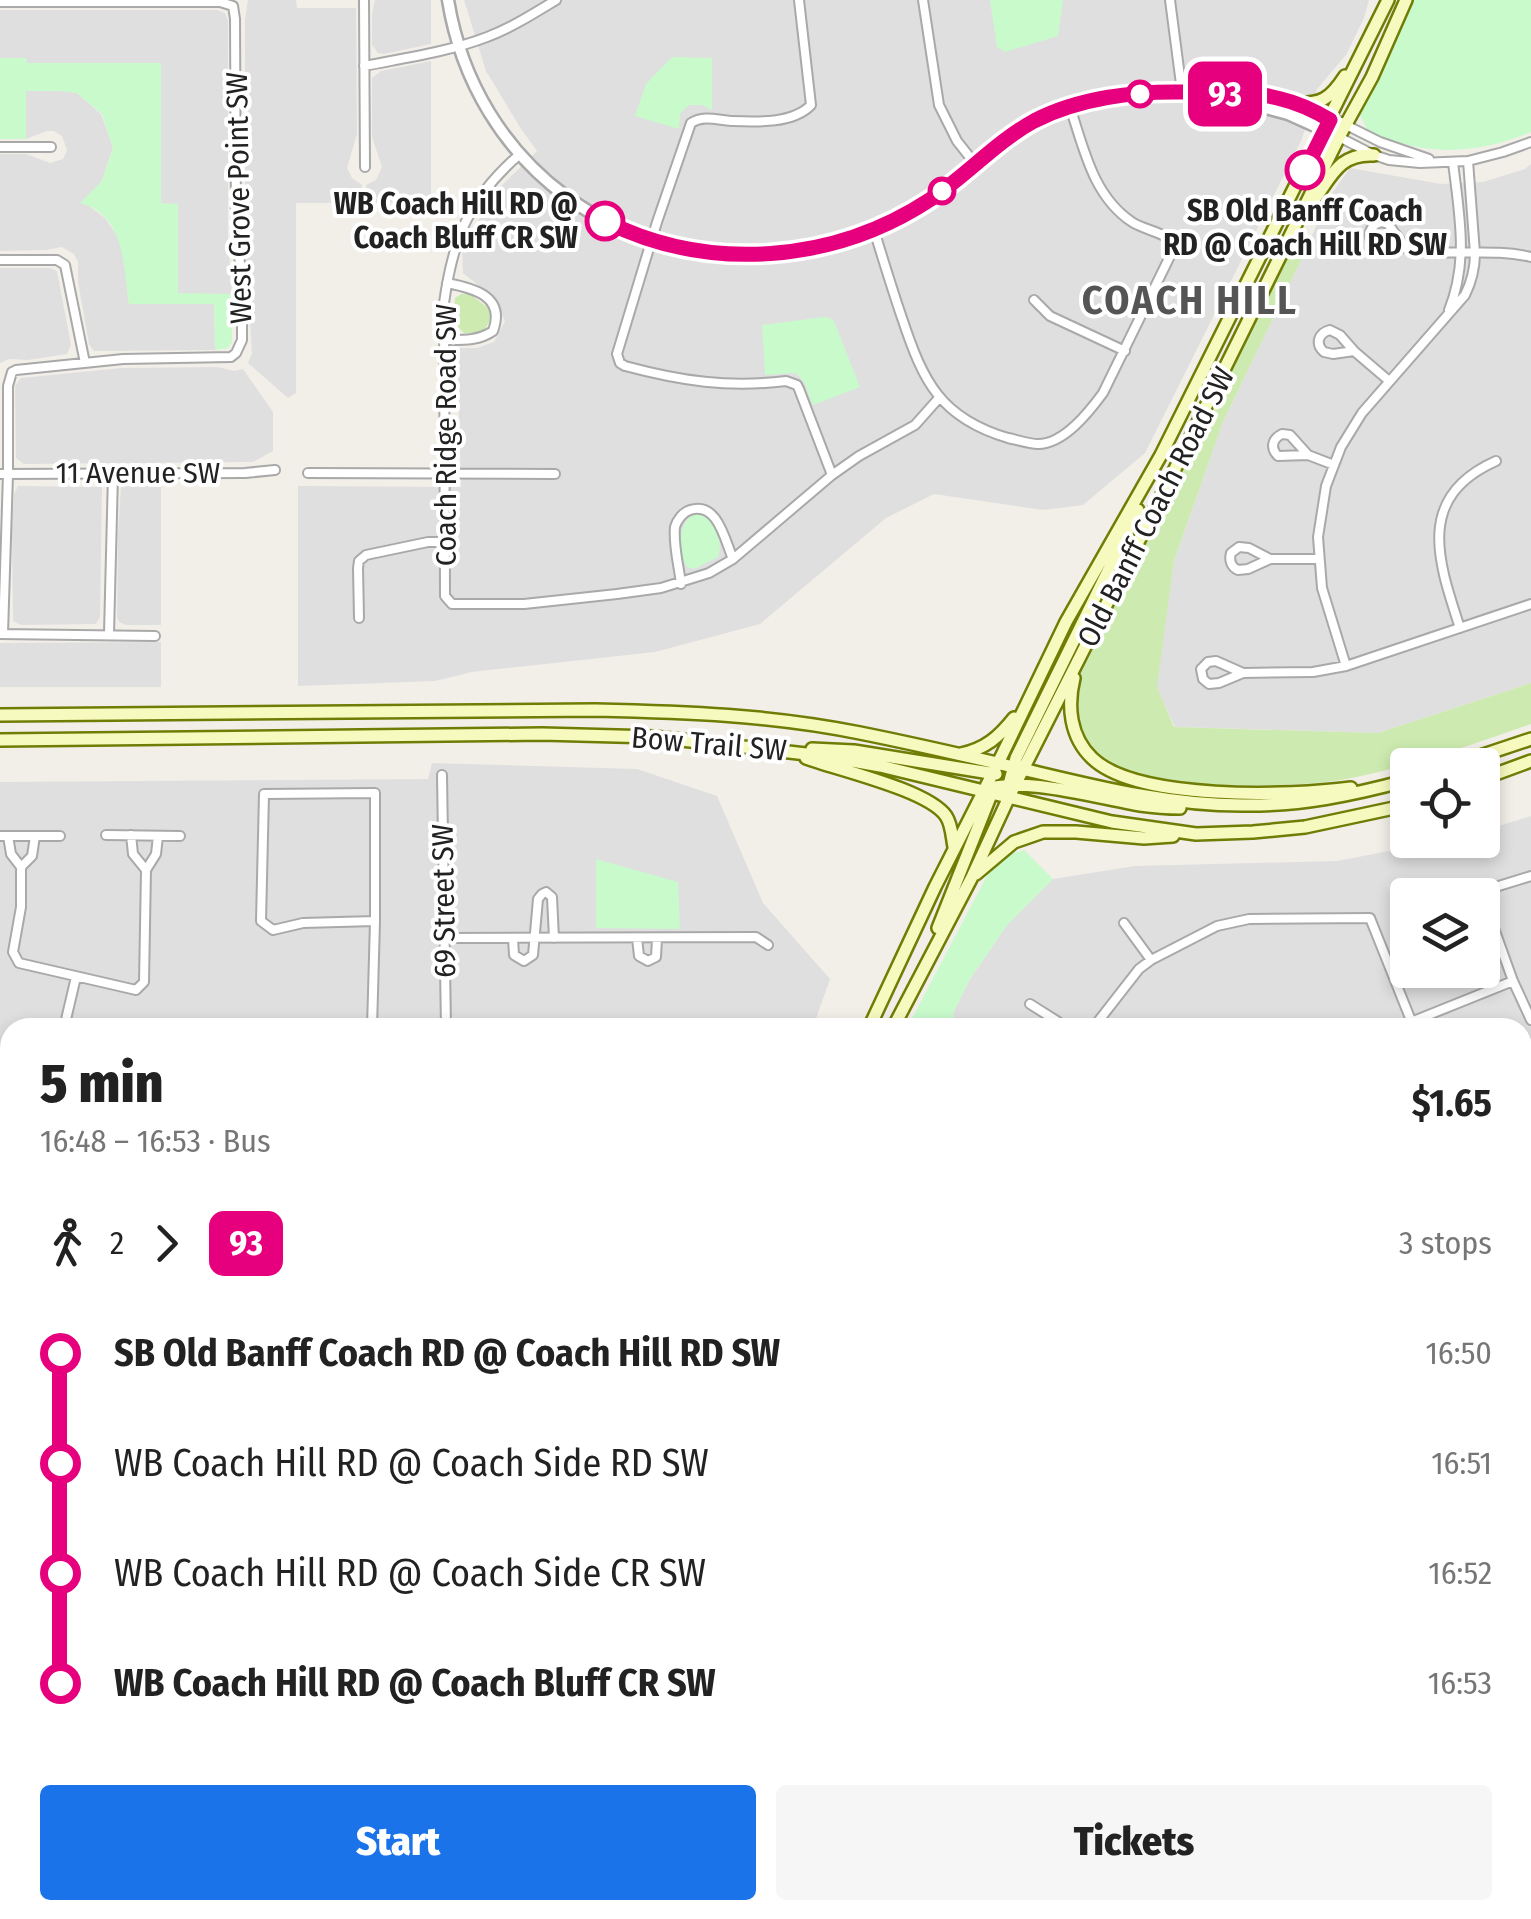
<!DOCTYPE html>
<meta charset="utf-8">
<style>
body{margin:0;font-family:"Fira Sans Condensed",sans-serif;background:#f6f6f6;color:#222;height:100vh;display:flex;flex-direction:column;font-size:38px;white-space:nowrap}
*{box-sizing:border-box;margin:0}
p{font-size:32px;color:#767676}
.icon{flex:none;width:55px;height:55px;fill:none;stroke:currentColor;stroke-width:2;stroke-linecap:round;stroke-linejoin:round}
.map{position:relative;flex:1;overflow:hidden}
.details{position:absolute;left:0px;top:1018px;width:1532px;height:902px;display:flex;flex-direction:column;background:#fff;border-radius:30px 30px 0 0;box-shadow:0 5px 15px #0003}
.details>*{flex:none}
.badge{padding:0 20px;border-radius:15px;font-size:35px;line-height:65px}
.controls{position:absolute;left:1390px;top:748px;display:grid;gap:20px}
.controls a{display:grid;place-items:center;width:110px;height:110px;border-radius:10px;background:#fff;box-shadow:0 5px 15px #0003;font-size:50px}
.map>.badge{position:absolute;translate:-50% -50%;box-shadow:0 0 0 5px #fff}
.legs{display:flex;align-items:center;gap:15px;height:110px;padding:0 40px;font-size:32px}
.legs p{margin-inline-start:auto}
.overview{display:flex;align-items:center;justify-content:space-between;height:170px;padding:0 40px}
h1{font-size:55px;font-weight:800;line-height:75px}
.primary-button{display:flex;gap:20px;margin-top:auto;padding:20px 40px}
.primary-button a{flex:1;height:115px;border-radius:10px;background:#1a73e8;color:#fff;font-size:40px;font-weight:800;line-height:115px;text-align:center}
.primary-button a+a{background:#f6f6f6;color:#222}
ul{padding:0 40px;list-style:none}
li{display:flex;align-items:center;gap:35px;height:110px;font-size:38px}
li i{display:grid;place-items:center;width:15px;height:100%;margin:0 12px;background:currentColor}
li i::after{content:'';width:25px;height:25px;margin:-12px;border:8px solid;border-radius:50%;background:#fff}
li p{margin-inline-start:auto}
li:first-child i{background:linear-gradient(#0000 50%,currentColor 0)}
li:last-child i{background:linear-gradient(currentColor 50%,#0000 0)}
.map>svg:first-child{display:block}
</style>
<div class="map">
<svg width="1531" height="1919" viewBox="0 0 1531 1919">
<rect width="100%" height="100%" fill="#f2efe9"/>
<!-- residential -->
<path fill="#e0dfdf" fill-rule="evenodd" d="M 248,0 L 296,0 L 297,8 L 356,8 L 357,134 L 347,168 L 352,178 L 362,185 L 362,203 L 296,203 L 296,393 L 288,398 L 248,363 L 252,353 L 245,237 L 245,20 Z
M 375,0 L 431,0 L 431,44 L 384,54 L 378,53 L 372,45 L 372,13 Z
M 464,0 L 1369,0 L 1364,18 L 1346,55 L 1317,89 L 1302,139 L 1145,453 L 1083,505 L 1043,510 L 934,494 L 886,518 L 760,624 L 655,652 L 472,672 L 435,681 L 298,686 L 298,486 L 461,487 L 457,348 L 477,348 L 494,342 L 505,321 L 492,296 L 463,273 L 462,250 L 493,194 L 537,151 L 521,129 L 486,71 Z
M 0,10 L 217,10 L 225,13 L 228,21 L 228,240 L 232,294 L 178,294 L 178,204 L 161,204 L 161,64 L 26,63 L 25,58 L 0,58 Z
M 431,61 L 431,202 L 366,203 L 366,185 L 376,180 L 382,167 L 372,137 L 372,78 L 381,71 Z
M 26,91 L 61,91 L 77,93 L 101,114 L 113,147 L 102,181 L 85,203 L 105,218 L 122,243 L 129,304 L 214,304 L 215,350 L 94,351 L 89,344 L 78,282 L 78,262 L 74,254 L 62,247 L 46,250 L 0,251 L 0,154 L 26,154 L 50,163 L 63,159 L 67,150 L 62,136 L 54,131 L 47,131 L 26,139 Z
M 1531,164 L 1531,683 L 1378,733 L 1175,727 L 1156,687 L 1174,561 L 1223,422 L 1305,252 L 1327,200 L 1350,168 L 1441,184 L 1483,182 L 1525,169 Z
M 0,268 L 50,268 L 57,271 L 71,345 L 67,354 L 28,360 L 9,359 L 0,363 Z
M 218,367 L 234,371 L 243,369 L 273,412 L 273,451 L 253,462 L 24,464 L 16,458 L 15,386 L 21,378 L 121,368 Z
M 18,486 L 102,487 L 100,617 L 96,624 L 21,625 L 13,621 L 12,529 L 14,494 Z
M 121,486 L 161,486 L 161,625 L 126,625 L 119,622 L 117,617 L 118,536 Z
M 161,642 L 161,687 L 0,687 L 0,643 Z
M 432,763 L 637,769 L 717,796 L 763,903 L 830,979 L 813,1027 L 10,1028 L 10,1803 L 0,1803 L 0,782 L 428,779 Z
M 1531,816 L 1531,1919 L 1312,1919 L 1320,1910 L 1522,1910 L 1522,1028 L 956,1028 L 953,1013 L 970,979 L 1007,925 L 1053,879 L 1135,866 L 1337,861 L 1447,840 L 1482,840 L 1483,831 ZM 1408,895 L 1482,895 L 1482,970 L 1408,970 Z
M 588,1910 L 946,1910 L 936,1919 L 590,1919 Z"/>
<!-- religious -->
<path fill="#d0d0d0" d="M 261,1910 L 435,1910 L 435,1919 L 261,1919 Z"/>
<!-- grass -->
<path fill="#cdebb0" d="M 1290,248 L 1305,252 L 1223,422 L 1174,561 L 1157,687 L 1174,727 L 1378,733 L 1531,683 L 1531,724 C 1468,746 1406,768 1341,780 C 1292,788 1157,790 1115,766 C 1105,761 1092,752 1085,743 C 1071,725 1074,697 1079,677 L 1136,563 L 1180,467 Z
M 461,294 L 470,294 L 488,308 C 492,319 489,326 480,333 L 464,333 L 454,323 L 455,298 Z"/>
<!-- forest -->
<path fill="#add19e" d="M 10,1257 L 10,1432 L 0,1428 L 0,1260 Z
M 10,1543 L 10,1607 L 0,1611 L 0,1546 Z"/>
<!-- park -->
<path fill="#c8facc" d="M 990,0 L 1063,0 L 1058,36 L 1005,52 L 997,47 Z
M 1412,0 L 1531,0 L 1531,132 C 1477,155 1423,157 1368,131 L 1360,115 L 1397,38 Z
M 672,57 L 712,58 L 712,110 L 702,105 L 689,105 L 680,114 L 679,129 L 635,116 L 646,84 Z
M 0,58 L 26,58 L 27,63 L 161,63 L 161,203 L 178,204 L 178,293 L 232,294 L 232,342 L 228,348 L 215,350 L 214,304 L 129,304 C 123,267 126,215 80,203 L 102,181 L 113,148 L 102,114 L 77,93 L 61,91 L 26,91 L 26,139 L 0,139 Z
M 824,317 L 830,318 L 834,321 L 860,387 L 813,405 L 804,382 L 796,373 L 765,375 L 762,325 Z
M 697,513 C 714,518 724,541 718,557 L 694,569 L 687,567 C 678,550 677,520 697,513 Z
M 1013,850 L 1015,853 L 1024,850 L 1053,879 L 1007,925 L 970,979 L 953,1013 L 955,1027 L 907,1028 L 989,872 Z
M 596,859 L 678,882 L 680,929 L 596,928 Z
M 1528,1343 L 1531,1344 L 1531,1431 L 1522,1428 L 1523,1346 Z
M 471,1910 L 588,1910 L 590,1919 L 471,1919 Z
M 1067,1910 L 1320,1910 L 1312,1919 L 1196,1919 L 1178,1911 L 1140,1915 L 1134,1919 L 1073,1919 Z"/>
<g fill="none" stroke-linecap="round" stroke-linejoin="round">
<!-- minor casing -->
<g stroke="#a9a9a9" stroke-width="12">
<path id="minor" d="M 364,0 L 365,167
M 799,0 L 811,105 C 793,124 756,122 731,121 C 717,120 704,115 691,123 L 657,222 L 617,354 L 620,363 L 625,366 C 681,381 728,388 786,381 L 797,385 L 799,389 L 832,475
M 923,0 L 939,105 L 957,141 L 976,165
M 1170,0 L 1182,92
M 0,2 L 220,2 L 233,6 L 235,19 L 236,226 L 242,282 L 242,340 L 236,353 L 231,357 L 123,359 L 16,370 L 12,372 L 8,386 L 8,474 L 3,634
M 364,66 C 405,58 448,52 487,37 C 511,28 533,14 556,0
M 1346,125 L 1380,142 L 1429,159
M 1339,137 L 1374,155 L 1389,160 L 1420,163 L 1468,161 L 1503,152 L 1531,142
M 0,147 L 51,147
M 520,154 C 469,198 453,238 444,303 L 445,596 L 452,604 L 524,604 L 617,594 L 661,588 L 709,573 L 733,559 L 832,475 L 859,456 L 915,425 L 939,398
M 1382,222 L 1388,224 L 1406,248 L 1382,246 L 1372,242 C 1367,233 1371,224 1382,222 Z
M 874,230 C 883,259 892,289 902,318 C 923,381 940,418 1008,438 C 1018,440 1029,444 1038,444 C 1064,444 1089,412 1103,393 L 1173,250 L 1168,238 C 1157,231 1143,229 1132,222 C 1093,196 1084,149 1070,107
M 1406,248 C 1448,258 1489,247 1531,257
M 0,260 L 57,260 L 65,265 L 85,363
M 1034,300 L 1050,316 L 1125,351
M 1449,310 C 1469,260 1459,214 1453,162
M 1330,330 L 1340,335 L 1354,351 L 1333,354 L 1324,352 C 1315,344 1318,333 1330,330 Z
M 445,340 C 462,340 479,341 493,331 C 506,296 473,288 447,283
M 1354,351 L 1388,380
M 1282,434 L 1290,435 L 1308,455 L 1278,456 C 1270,448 1272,439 1282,434 Z
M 1308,455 L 1334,465
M 308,473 L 555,474
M 0,474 L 245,473 L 275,470
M 1239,547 L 1249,548 L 1270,559 L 1248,569 L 1238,570 C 1231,567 1229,560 1231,553 Z
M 1270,559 L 1319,559
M 681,584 C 679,566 673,545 675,527 C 677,520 683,512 690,510 C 718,501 725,541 733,559
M 359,618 L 358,568 L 359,561 L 366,555 L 428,542 L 445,542
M 1460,628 C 1438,561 1415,497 1496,461
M 0,634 L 155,636
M 109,634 L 113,474
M 1216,661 L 1243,673 L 1219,683 L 1209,684 L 1203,679 L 1201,669 L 1208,662 Z
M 1346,666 L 1322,588 L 1318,537 L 1326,486 L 1341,447 L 1362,413 L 1465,295 C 1472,281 1475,269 1475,253 L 1468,161
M 1243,673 L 1313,672 L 1346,666 L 1531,604
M 442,775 L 446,1028
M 375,793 L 375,921 L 303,923 L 273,930 L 261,921 L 264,794 Z
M 106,835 L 180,836
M 131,835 L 133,854 L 146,870
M 0,836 L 60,836
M 8,836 L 11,854 L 21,867 L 21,907 L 13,952 L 19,963 L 136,990 L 144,982 L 146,870 L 156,854 L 158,836
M 21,867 L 32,856 L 35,836
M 1531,876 L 1489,889 L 1485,896 L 1486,906 L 1513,981 L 1531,1020
M 1124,923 L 1151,960
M 445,938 L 756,937 L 768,945
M 513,938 L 514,955 L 524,961 L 533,955 L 538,899 L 542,894 L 546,892 L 552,897 L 554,938
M 637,938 L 639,956 L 648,961 L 656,957 L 657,938
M 1030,1004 L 1068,1028
M 1411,1022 L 1513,981
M 64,1028 L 76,977
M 372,1028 L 375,921
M 1093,1028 L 1139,969 L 1151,960 L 1217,926 L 1249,919 L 1370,918 L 1414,1028
M 0,1197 L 10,1171
M 0,1484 L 2,1484
M 1522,1497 L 1531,1500
M 1522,1633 L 1531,1638
M 1522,1691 L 1531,1676
M 1522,1826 L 1531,1831
M 1392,1919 L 1395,1910
M 1417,1919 L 1433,1914 L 1439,1919"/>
</g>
<!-- tertiary casing -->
<g stroke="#a9a9a9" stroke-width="15">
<path id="tertiary" d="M 448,0 C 475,166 622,273 787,252 C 817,248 848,242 875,229 C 907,215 938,197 965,174 C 999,147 1029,118 1073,106 C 1107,97 1142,92 1177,92 C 1195,92 1213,95 1230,95 C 1248,94 1265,95 1283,100 C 1304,106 1324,117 1346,125
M 1232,95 L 1240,101 L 1288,114 L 1339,137
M 0,1081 L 10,1084
M 1522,1180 L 1531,1178
M 0,1822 L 10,1822
M 1029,1910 L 1035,1919
M 1045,1910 L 1051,1919"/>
</g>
<!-- secondary casing -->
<g stroke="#707d05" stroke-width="16">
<path id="secondary" d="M 1293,103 C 1321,105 1330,99 1345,76
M 1314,200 C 1332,175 1340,153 1374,155
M 1074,678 C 1067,706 1070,737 1092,758 C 1136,801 1291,796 1351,788
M 0,715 L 595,710 C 685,712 772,715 860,733 C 920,745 980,759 1039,773 C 1106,789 1173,805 1242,805 C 1299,806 1353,795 1408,780
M 0,740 L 542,734 L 654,737 L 824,756 L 880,766 L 1112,822 L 1196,834 L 1253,832 L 1305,827 L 1408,805
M 812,749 L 854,751 L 996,774
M 961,754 C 985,749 999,737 1014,718
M 806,758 C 839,770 928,790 946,816 C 952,825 952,837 954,847
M 1453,765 L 1531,739
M 1482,779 L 1531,761
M 983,791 C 1018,774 1101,799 1140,805 C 1154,807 1167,808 1180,808
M 1007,792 L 1016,758 L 1138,510
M 976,874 L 1014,842 L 1043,832 L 1076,832 L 1144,838 L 1173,836
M 938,928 L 994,787
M 869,1028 L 935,887 L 1002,755 L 1066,622 L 1161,455 L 1388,0
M 893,1028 L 972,877 L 1009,797 L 1169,481 L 1339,137 L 1372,77 L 1406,0
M 448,1919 L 449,1910
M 467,1919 L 467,1910"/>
</g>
<!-- minor -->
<use href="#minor" stroke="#fff" stroke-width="8"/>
<!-- tertiary -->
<use href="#tertiary" stroke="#fff" stroke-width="10"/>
<!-- secondary -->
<use href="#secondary" stroke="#f7fabf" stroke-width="11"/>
</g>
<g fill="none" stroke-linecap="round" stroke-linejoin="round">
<!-- line-1 casing -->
<g stroke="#fff" stroke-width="22">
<path id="line-1" d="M 605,221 C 709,273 834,263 931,199 C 967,175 996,142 1034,121 C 1078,98 1135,91 1183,92 C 1198,92 1213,94 1229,94 C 1234,94 1238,93 1243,93 C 1255,93 1270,96 1281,99 C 1298,103 1315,111 1330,120 L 1305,170"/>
</g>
<!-- line-1 -->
<use href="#line-1" stroke="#e6007e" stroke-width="15"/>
</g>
<!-- markers -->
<g fill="#fff" stroke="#e6007e" stroke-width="5">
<circle cx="1140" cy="94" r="12"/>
<circle cx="1305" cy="170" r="18"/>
<circle cx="942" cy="191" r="12"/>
<circle cx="605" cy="221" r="18"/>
</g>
<g text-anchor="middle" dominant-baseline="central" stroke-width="8" stroke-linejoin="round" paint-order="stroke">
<!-- street labels -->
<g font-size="30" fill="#222" stroke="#fff">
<text transform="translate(239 198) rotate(-91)">West Grove Point SW</text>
<text transform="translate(446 435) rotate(-90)">Coach Ridge Road SW</text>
<text x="138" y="473">11 Avenue SW</text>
<text transform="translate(1156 507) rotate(-63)">Old Banff Coach Road SW</text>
<text transform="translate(709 744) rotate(5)">Bow Trail SW</text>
<text transform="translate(444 901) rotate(-91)">69 Street SW</text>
</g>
<!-- stop labels -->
<g font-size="30" font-weight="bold" fill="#222" stroke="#fff" text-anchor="end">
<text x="578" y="204">WB Coach Hill RD @<tspan x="578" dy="34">Coach Bluff CR SW</tspan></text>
<text x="1305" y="211" text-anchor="middle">SB Old Banff Coach<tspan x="1305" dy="34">RD @ Coach Hill RD SW</tspan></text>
</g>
<!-- district labels -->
<g font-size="40" font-weight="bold" letter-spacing="2.5" fill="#555" stroke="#fff">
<text x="1190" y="301">COACH HILL</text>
</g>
</g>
</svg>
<div class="controls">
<a><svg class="icon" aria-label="locate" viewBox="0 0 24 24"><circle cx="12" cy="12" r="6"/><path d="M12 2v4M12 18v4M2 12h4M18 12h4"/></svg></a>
<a><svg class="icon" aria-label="layers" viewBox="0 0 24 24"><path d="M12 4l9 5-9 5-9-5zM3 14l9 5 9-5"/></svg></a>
</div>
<b class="badge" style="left:1225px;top:94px;background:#e6007e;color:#fff">93</b>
<section class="details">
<div class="overview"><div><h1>5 min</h1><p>16:48 – 16:53 · Bus</p></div><b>$1.65</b></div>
<div class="legs"><svg class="icon" aria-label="walk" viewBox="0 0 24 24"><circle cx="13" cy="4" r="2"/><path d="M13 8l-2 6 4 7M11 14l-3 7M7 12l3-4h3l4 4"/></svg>2<svg class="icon" aria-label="forward" viewBox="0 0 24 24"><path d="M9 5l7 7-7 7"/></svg><b class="badge" style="background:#e6007e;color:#fff">93</b><p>3 stops</p></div>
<ul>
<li><i style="color:#e6007e"></i><b>SB Old Banff Coach RD @ Coach Hill RD SW</b><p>16:50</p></li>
<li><i style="color:#e6007e"></i><span>WB Coach Hill RD @ Coach Side RD SW</span><p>16:51</p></li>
<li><i style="color:#e6007e"></i><span>WB Coach Hill RD @ Coach Side CR SW</span><p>16:52</p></li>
<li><i style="color:#e6007e"></i><b>WB Coach Hill RD @ Coach Bluff CR SW</b><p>16:53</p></li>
</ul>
<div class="primary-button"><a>Start</a><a>Tickets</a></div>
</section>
</div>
